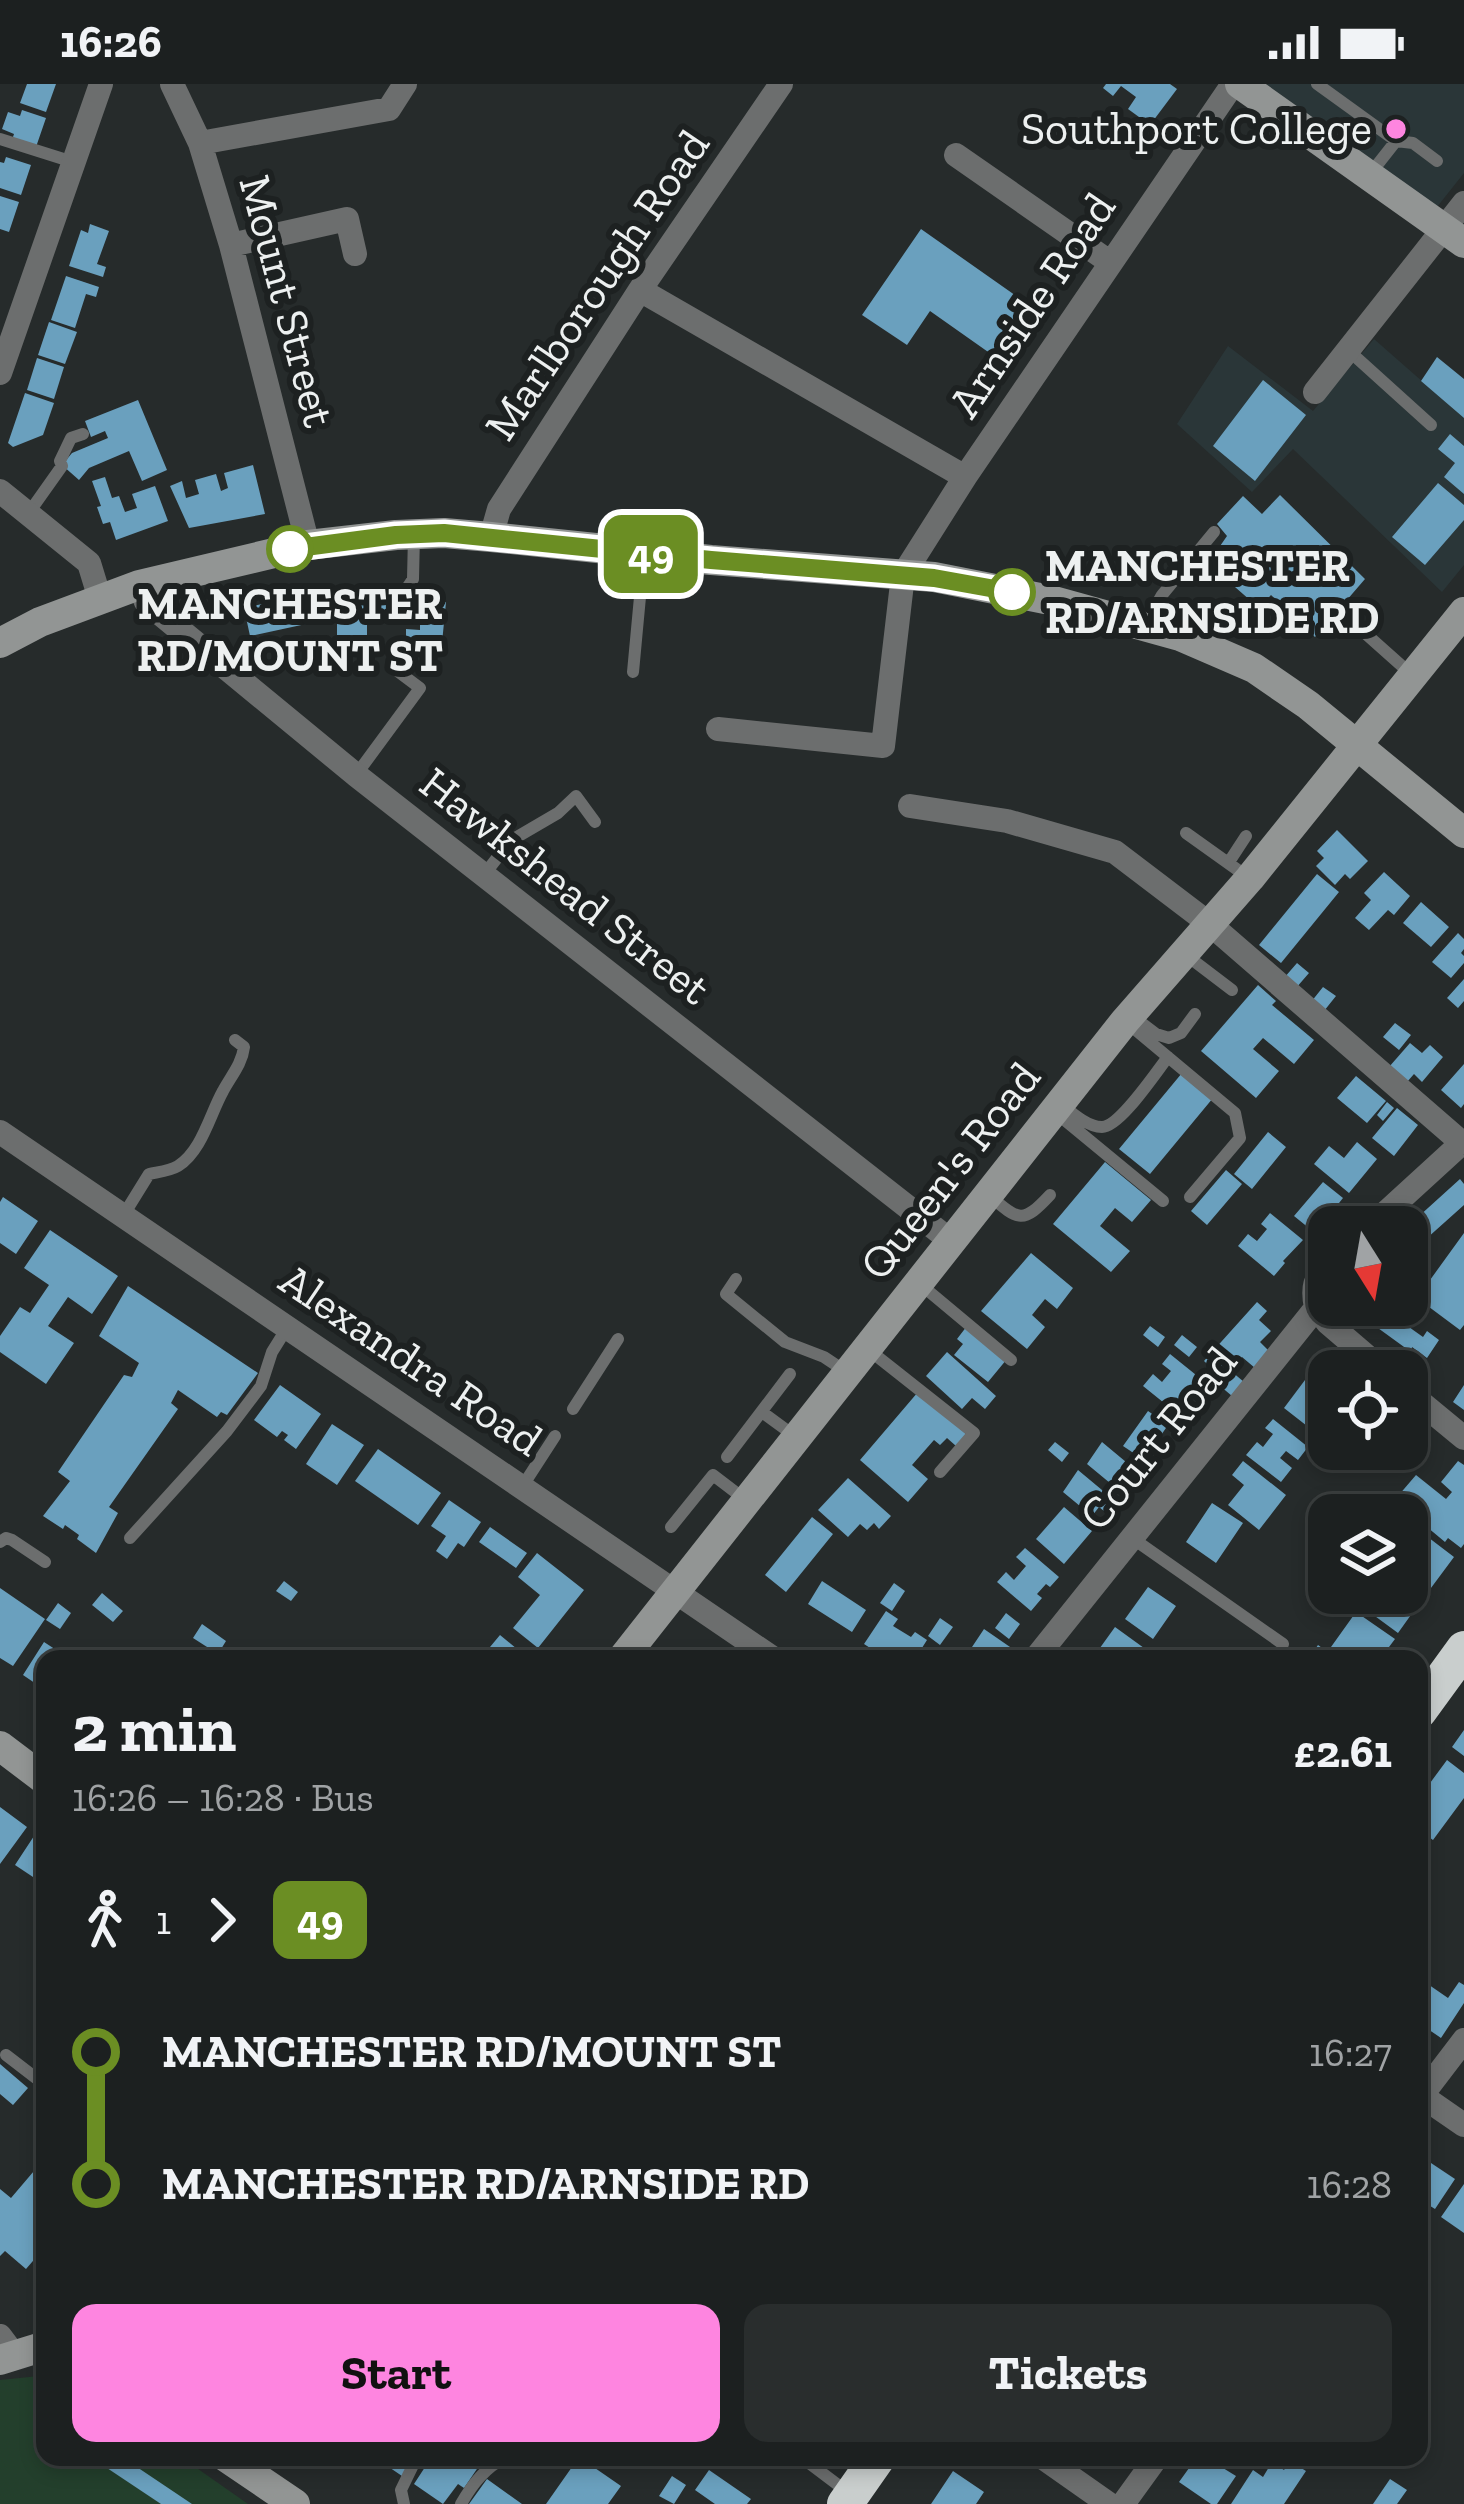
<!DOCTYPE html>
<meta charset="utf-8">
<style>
body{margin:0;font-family:"Zilla Slab",serif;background:#292d2d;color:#f1f3f6;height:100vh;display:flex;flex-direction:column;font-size:45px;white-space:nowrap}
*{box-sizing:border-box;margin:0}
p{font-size:39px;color:#a0a3a5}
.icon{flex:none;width:66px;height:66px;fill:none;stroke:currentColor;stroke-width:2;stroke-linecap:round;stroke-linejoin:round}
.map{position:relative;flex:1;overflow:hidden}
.sheet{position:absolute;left:36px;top:1566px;width:1392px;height:816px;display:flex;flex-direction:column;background:#1c2020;border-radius:24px;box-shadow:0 6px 18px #0003,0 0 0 3px #3a3e3e}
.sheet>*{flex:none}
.badge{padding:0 24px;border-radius:18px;font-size:42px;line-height:78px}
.needle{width:78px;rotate:169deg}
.tools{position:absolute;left:1308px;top:1122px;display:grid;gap:24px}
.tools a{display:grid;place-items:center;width:120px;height:120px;border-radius:24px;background:#1c2020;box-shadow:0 6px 18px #0003,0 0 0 3px #3a3e3e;font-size:60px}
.map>.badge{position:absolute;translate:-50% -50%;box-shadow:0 0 0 6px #fff}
.legs{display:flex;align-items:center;gap:18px;height:132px;padding:0 36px;font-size:39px}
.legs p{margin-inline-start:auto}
.summary{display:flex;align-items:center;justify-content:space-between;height:204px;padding:0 36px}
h1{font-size:66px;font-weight:800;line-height:90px}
.primary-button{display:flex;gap:24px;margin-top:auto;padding:24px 36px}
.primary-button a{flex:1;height:138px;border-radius:24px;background:#fe85e0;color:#111;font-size:48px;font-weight:800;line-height:138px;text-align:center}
.primary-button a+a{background:#292d2d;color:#f1f3f6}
ul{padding:0 36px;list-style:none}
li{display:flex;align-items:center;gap:42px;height:132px;font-size:45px}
li i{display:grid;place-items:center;width:18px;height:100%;margin:0 15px;background:currentColor}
li i::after{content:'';width:30px;height:30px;margin:-15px;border:9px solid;border-radius:50%;background:#1c2020}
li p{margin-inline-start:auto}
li:first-child i{background:linear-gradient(#0000 50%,currentColor 0)}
li:last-child i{background:linear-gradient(currentColor 50%,#0000 0)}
.status{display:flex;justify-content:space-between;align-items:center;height:84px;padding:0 60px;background:#1c2020;direction:ltr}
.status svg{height:33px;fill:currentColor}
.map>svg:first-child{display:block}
</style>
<div class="status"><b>16:26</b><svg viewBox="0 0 49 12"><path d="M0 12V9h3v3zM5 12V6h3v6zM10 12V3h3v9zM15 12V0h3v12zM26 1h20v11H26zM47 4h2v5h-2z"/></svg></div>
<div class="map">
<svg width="1464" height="2420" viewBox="0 0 1464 2420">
<rect width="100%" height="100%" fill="#262b2b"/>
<!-- built -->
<path fill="#2a3638" d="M 1266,0 L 1464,0 L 1464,89 L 1437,123 Z
M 1374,255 L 1464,334 L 1464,481 L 1442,508 L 1293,365 L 1252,408 L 1177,340 L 1228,262 L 1313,327 Z"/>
<!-- green -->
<path fill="#233f2c" d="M 39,2292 L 45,2293 L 45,2373 L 181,2373 L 248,2420 L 0,2420 L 0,2296 Z"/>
<!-- building -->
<path fill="#6aa0be" d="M 27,0 L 56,0 L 46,28 L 20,19 Z
M 1106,0 L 1170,0 L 1177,5 L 1150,41 L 1128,25 L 1136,13 L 1121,2 L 1113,12 L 1103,4 Z
M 22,26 L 46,34 L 36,63 L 12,56 L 14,50 L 2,45 L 8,28 L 20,32 Z
M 6,73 L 31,81 L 21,111 L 0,104 L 0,78 L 4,79 Z
M 0,112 L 19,118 L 9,148 L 0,145 Z
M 90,140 L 109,147 L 97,180 L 106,183 L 103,193 L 69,182 L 81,146 L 88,149 Z
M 921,145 L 1026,219 L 991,270 L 930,227 L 907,261 L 862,231 Z
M 66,192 L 99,203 L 96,213 L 86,210 L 75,244 L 51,236 Z
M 49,238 L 77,248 L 65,280 L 38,271 Z
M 1437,273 L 1464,295 L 1464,334 L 1421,297 Z
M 37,274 L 64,283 L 54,315 L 27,306 Z
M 1263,296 L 1306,331 L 1255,397 L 1213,362 Z
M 25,309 L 54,319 L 43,351 L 13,363 L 8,359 Z
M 138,316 L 167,386 L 142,397 L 129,367 L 89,384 L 79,396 L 62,381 L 72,369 L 108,354 L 105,347 L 91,353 L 85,337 Z
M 1450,350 L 1464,362 L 1464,410 L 1444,393 L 1455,379 L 1438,365 Z
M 253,381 L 265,430 L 189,444 L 170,402 L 182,397 L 186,414 L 199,410 L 195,396 L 216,390 L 221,407 L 228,404 L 224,389 Z
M 105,393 L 112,414 L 119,412 L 125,428 L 137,424 L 132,410 L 155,402 L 168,437 L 116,456 L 110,438 L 103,440 L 97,423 L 101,422 L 92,397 Z
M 1438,399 L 1464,421 L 1464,436 L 1425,481 L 1392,453 Z
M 1280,411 L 1365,495 L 1315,553 L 1271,511 L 1259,524 L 1227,496 L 1240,483 L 1218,465 L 1227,452 L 1217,440 L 1243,412 L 1262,430 Z
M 321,509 L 387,511 L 386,532 L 367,532 L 367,552 L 337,551 L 337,532 L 320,531 Z
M 300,512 L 306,540 L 250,552 L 244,524 Z
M 404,514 L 446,518 L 442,559 L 406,556 L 406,545 L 420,546 L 420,540 L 402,538 Z
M 1337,746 L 1368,777 L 1350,795 L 1345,790 L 1335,801 L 1316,782 L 1324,774 L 1317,767 Z
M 1384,788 L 1410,812 L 1394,831 L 1388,826 L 1369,846 L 1355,834 L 1371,816 L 1364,809 Z
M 1317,790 L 1339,808 L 1281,879 L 1259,861 Z
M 1421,818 L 1449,843 L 1431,863 L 1403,839 Z
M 1458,849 L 1464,855 L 1464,865 L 1461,869 L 1464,872 L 1464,879 L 1451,894 L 1432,878 Z
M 1297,879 L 1309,889 L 1296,904 L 1284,894 Z
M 1464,895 L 1464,917 L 1458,924 L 1447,914 Z
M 1258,901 L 1276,917 L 1272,921 L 1314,956 L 1294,980 L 1263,954 L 1253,965 L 1279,987 L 1256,1014 L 1201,967 Z
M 1323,903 L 1336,912 L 1324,927 L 1311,918 Z
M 1395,939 L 1411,951 L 1399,966 L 1383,953 Z
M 1410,959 L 1422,969 L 1430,961 L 1443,973 L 1422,998 L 1414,990 L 1407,998 L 1389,983 Z
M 1464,980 L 1464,1020 L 1461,1024 L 1441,1006 Z
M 1182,989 L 1213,1014 L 1150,1090 L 1119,1065 Z
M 1356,992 L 1386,1017 L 1367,1039 L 1337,1014 Z
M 1387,1018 L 1394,1024 L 1383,1037 L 1377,1031 Z
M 1397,1024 L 1418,1041 L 1394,1072 L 1372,1054 Z
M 1268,1048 L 1286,1063 L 1252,1105 L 1234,1090 Z
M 1357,1058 L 1377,1075 L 1349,1109 L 1314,1080 L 1329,1062 L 1344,1074 Z
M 1105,1078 L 1151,1116 L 1132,1138 L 1115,1124 L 1100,1142 L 1130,1167 L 1111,1188 L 1053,1140 Z
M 1226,1086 L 1242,1100 L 1207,1141 L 1191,1127 Z
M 1460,1095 L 1464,1100 L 1464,1121 L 1407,1172 L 1407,1143 Z
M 1323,1098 L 1343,1114 L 1315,1149 L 1294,1132 Z
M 3,1113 L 38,1137 L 16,1170 L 0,1159 L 0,1118 Z
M 1270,1129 L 1303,1156 L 1283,1177 L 1285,1179 L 1274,1192 L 1238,1162 L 1248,1150 L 1257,1157 L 1267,1145 L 1261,1140 Z
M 50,1146 L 118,1192 L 92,1230 L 68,1213 L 48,1242 L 74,1259 L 46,1300 L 0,1268 L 0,1252 L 20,1223 L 30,1229 L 49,1201 L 24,1184 Z
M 1464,1149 L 1464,1241 L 1460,1246 L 1417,1214 Z
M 1031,1169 L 1073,1204 L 1057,1225 L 1045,1215 L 1032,1231 L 1045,1243 L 1027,1265 L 981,1227 Z
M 128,1202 L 258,1289 L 227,1331 L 221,1328 L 217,1333 L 178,1306 L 171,1319 L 178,1325 L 109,1423 L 118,1429 L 96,1469 L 77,1455 L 79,1451 L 65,1441 L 63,1445 L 43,1432 L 70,1397 L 58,1388 L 124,1291 L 132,1293 L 139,1279 L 99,1252 Z
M 1257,1218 L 1267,1227 L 1259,1236 L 1271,1247 L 1260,1258 L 1270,1268 L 1255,1284 L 1242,1273 L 1232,1283 L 1226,1277 L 1216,1288 L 1204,1277 Z
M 1367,1221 L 1378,1221 L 1423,1253 L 1427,1247 L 1439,1256 L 1427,1274 L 1412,1263 L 1411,1268 L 1360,1231 Z
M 967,1242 L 1007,1275 L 988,1298 L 954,1271 L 963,1260 L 957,1255 Z
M 1150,1242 L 1165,1253 L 1158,1263 L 1143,1251 Z
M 1182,1251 L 1197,1263 L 1189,1273 L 1174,1261 Z
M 947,1268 L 996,1312 L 985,1325 L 972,1314 L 962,1325 L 926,1292 Z
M 1170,1270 L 1206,1299 L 1196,1312 L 1188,1306 L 1181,1314 L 1188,1319 L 1179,1331 L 1143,1302 L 1153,1290 L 1162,1298 L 1171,1287 L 1162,1280 Z
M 1327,1271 L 1346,1287 L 1329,1287 L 1329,1306 L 1310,1290 Z
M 1225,1282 L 1244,1298 L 1232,1312 L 1213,1296 Z
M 1305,1296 L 1329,1314 L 1329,1332 L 1316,1349 L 1284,1324 Z
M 280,1301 L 321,1330 L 296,1365 L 284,1356 L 288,1351 L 282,1347 L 277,1353 L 254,1336 Z
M 1464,1301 L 1464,1326 L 1453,1318 Z
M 918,1308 L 966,1350 L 956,1362 L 947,1354 L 940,1361 L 934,1356 L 912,1381 L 928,1395 L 908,1418 L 860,1376 Z
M 1148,1327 L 1168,1341 L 1144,1376 L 1123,1362 Z
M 1273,1335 L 1308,1363 L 1298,1376 L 1286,1367 L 1280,1374 L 1292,1384 L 1281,1398 L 1246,1371 L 1257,1358 L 1263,1363 L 1273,1350 L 1265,1344 Z
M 332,1340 L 364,1361 L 337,1401 L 306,1380 Z
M 1055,1358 L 1069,1369 L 1062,1378 L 1048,1366 Z
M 1102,1358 L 1138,1388 L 1128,1401 L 1123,1396 L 1116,1404 L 1087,1380 Z
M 378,1365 L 441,1409 L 418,1441 L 355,1397 Z
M 1243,1377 L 1286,1411 L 1259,1446 L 1228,1421 L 1244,1401 L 1232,1391 Z
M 1458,1377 L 1464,1381 L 1464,1460 L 1461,1464 L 1448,1454 L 1445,1458 L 1427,1443 L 1431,1439 L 1398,1412 L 1416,1391 L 1446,1415 L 1452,1408 L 1441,1398 Z
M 1078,1386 L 1114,1416 L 1104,1427 L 1099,1423 L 1092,1432 L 1063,1408 Z
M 848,1394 L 891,1432 L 879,1445 L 874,1439 L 867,1446 L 860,1440 L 848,1453 L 818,1426 Z
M 449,1416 L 481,1438 L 464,1463 L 458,1459 L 447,1475 L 436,1467 L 446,1452 L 431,1442 Z
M 1212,1419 L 1243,1439 L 1216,1479 L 1186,1458 Z
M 1064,1423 L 1092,1447 L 1064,1480 L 1036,1455 Z
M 812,1433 L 833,1450 L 786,1508 L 765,1491 Z
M 490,1443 L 527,1469 L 516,1484 L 479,1458 Z
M 1416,1444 L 1454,1473 L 1428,1508 L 1407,1493 L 1407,1456 Z
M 1025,1464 L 1059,1493 L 1050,1503 L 1046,1500 L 1037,1510 L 1042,1514 L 1031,1527 L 997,1498 L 1006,1488 L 1014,1496 L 1026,1482 L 1016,1473 Z
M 537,1469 L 584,1506 L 538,1564 L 513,1544 L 540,1511 L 518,1493 Z
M 284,1497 L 298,1508 L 291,1517 L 276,1507 Z
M 822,1497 L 866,1526 L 852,1548 L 808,1520 Z
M 894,1499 L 905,1507 L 892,1527 L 880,1519 Z
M 1325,1500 L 1329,1503 L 1329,1509 L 1337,1509 L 1342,1513 L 1333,1526 L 1316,1512 Z
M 1407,1502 L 1423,1514 L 1398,1549 L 1368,1527 L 1378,1514 L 1372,1509 L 1407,1509 Z
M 1148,1503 L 1176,1522 L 1153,1555 L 1125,1535 Z
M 0,1504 L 45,1535 L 13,1582 L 0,1574 Z
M 102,1509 L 123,1527 L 113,1538 L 92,1521 Z
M 58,1519 L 71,1529 L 60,1545 L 46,1536 Z
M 886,1527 L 898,1535 L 893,1542 L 911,1553 L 915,1548 L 927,1556 L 915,1575 L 887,1575 L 864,1560 Z
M 1356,1528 L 1395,1555 L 1380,1575 L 1350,1575 L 1331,1563 Z
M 1006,1529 L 1020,1540 L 1009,1555 L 995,1544 Z
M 940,1534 L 953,1543 L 940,1561 L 928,1552 Z
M 202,1540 L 226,1557 L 218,1570 L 193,1554 Z
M 1115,1543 L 1144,1564 L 1138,1573 L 1132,1568 L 1127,1575 L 1092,1575 Z
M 984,1545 L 1020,1570 L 1016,1575 L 964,1575 Z
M 500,1551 L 529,1575 L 480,1575 Z
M 44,1558 L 70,1575 L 45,1575 L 45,1606 L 23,1591 Z
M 1318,1561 L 1337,1575 L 1293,1575 L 1302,1564 L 1311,1571 Z
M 1464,1646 L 1464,1672 L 1452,1663 Z
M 1447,1676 L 1464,1689 L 1464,1714 L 1433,1756 L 1419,1746 L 1419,1714 Z
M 0,1723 L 27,1743 L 0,1780 Z
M 34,1752 L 45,1760 L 45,1801 L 15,1781 Z
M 1419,1894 L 1448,1914 L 1459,1898 L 1464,1901 L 1464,1919 L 1441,1954 L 1419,1939 Z
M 0,1980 L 28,2004 L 13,2021 L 0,2010 Z
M 1419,2071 L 1455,2095 L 1435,2125 L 1419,2115 Z
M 45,2074 L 45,2163 L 26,2185 L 5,2167 L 0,2172 L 0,2105 L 11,2114 Z
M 1464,2100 L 1464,2149 L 1441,2133 Z
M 106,2373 L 122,2373 L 192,2420 L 161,2420 L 101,2380 Z
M 374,2373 L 415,2373 L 402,2392 Z
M 418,2373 L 473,2373 L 481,2379 L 464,2404 L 458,2400 L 443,2420 L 414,2400 L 427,2380 Z
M 579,2373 L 621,2402 L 608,2420 L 546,2420 Z
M 1197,2373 L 1217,2373 L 1226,2380 L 1223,2384 L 1236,2392 L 1217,2420 L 1211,2420 L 1179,2398 Z
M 1249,2373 L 1273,2373 L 1266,2383 L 1261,2380 L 1257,2385 L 1246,2377 Z
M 1290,2377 L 1306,2387 L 1284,2420 L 1231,2420 L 1253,2386 L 1263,2393 L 1272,2378 L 1284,2386 Z
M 709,2386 L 751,2415 L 747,2420 L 715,2420 L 695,2406 Z
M 953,2387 L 984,2408 L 976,2420 L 931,2420 Z
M 672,2392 L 686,2401 L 674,2420 L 659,2412 Z
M 487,2395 L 522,2420 L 469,2420 Z
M 1390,2395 L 1407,2406 L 1397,2420 L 1373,2420 Z"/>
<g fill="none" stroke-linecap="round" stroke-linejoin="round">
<!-- lane -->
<path stroke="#6c6e6e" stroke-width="12" d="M 1317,0 L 1396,57 L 1413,59 L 1437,77
M 0,55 L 73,78
M 1370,90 L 1396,57
M 1348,266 L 1431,341
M 28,430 L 62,382 L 60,377 L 71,354 L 83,350
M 405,507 L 413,495 L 414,451
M 1145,541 L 1162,511 L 1214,448
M 1357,542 L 1412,591
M 633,588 L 644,470
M 356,691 L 420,604 L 396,586
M 1186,749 L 1249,794
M 1229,778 L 1246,752
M 484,791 L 510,757 L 558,729 L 576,712 L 595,738
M 1186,871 L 1232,906
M 1131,931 L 1156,950 L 1169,954 L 1181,949 L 1195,930
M 1126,938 L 1235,1029 L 1240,1054 L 1190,1113
M 1060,1019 C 1071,1028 1087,1043 1102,1043 C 1120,1043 1156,988 1168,973
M 1055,1028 L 1163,1117
M 990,1112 C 1019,1137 1023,1140 1050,1111
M 123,1132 L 149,1090 C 158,1088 170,1087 178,1082 C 202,1067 210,1030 223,1007 C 231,992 242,980 244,963 L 235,956
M 736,1195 L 726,1210 L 785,1258 L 824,1273 L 848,1289
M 920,1200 L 1011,1276
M 869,1266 L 974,1349 L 940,1388
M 573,1325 L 618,1255
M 762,1328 L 796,1353
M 727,1373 L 790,1290
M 522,1403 L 555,1352
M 671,1443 L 713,1391 L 747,1417
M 130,1454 L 227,1347 L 261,1302 L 272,1268 L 287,1244
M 1132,1454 L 1283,1560
M 0,1458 L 6,1454 L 12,1456 L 45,1478
M 6,1971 L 45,2001
M 805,2376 L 850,2410
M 404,2420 L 401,2406 L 417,2373
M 461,2420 C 473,2399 485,2384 506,2373"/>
<!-- street -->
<path stroke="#6c6e6e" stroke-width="24" d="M 172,0 L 200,59 L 231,161 L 308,461
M 200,59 L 389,25 L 405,0
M 956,71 L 1111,179
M 231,161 L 347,135 L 355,170
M 640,206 L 965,393
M 0,289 L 101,0
M 1315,308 L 1464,119
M 0,407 L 89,479 L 100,515
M 491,453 L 499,425 L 640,206 L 781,0
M 139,501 L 146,518 L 356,691 L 951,1157
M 718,645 L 883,662 L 903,491 L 965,393 L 1233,0
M 910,722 L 1007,737 L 1115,768 L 1211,841 L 1462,1059
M 0,1048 L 774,1575
M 1370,1143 L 1464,1057
M 1316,1224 L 1328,1239 L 1384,1287
M 1407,1307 L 1464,1354
M 1035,1575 L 1316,1224 C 1312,1204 1314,1194 1329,1181
M 1419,2010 L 1464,2041
M 1419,2015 L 1464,1956
M 0,2252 L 15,2272
M 1042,2373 L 1109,2420
M 1123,2420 L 1157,2373"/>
<!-- secondary -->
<path stroke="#929594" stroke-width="30" d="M 1240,0 L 1464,159
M 0,559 L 40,538 L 139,501 L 308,461 L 396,451 L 444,449 L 491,453 L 711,476 L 934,493 L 1050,516 L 1180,552 L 1254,584 L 1308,621 L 1464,749
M 622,1575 L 1125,937 L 1250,794 L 1464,528
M 0,1662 L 45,1696
M 0,2276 L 45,2262
M 226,2373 L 295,2420"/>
<!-- highway -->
<path stroke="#c9cecd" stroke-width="36" d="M 1419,1627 L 1464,1565
M 845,2420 L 878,2373"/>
</g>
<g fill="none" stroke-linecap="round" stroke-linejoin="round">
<!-- line-1 casing -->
<g stroke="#fff" stroke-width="27">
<path id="line-1" d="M 290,465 L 396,451 L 444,449 L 711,476 L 934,494 L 1012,508"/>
</g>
<!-- line-1 -->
<use href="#line-1" stroke="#6b8e23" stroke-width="18"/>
</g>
<!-- markers -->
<circle fill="#fe85e0" stroke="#1d2121" stroke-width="4.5" cx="1396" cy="45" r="12"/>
<g fill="#fff" stroke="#6b8e23" stroke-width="6">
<circle cx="290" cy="465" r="21"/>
<circle cx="1012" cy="508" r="21"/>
</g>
<g text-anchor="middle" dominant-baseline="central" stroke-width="12" stroke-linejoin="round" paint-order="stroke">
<!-- poi labels -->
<g font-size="45" fill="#edf0f0" stroke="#1d2121" text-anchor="end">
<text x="1372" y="45">Southport College</text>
</g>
<!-- street labels -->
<g font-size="45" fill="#edf0f0" stroke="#1d2121">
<text transform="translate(597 201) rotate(-56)">Marlborough Road</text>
<text transform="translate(287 217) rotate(75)">Mount Street</text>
<text transform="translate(1032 221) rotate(-56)">Arnside Road</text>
<text transform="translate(565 802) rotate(38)">Hawkshead Street</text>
<text transform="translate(950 1087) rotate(-52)">Queen's Road</text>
<text transform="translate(411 1276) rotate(34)">Alexandra Road</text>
<text transform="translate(1158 1354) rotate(-51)">Court Road</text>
</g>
<!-- stop labels -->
<g font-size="45" font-weight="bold" fill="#edf0f0" stroke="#1d2121" text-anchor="start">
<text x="1045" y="482">MANCHESTER<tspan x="1045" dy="52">RD/ARNSIDE RD</tspan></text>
<text x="290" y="520" text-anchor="middle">MANCHESTER<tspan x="290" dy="52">RD/MOUNT ST</tspan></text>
</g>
</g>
</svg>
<div class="tools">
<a><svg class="needle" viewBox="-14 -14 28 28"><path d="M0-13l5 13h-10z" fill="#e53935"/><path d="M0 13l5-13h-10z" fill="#a0a3a5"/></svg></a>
<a><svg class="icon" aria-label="locate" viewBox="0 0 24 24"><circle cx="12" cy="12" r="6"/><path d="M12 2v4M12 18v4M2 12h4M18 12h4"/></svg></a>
<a><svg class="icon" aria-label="layers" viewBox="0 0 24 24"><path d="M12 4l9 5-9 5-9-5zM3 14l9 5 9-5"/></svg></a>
</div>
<b class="badge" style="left:651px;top:470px;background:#6b8e23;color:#fff">49</b>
<section class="sheet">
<div class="summary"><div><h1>2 min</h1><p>16:26 – 16:28 · Bus</p></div><b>£2.61</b></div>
<div class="legs"><svg class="icon" aria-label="walk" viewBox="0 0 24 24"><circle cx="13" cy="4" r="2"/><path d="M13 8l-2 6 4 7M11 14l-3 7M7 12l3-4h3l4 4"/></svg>1<svg class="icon" aria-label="forward" viewBox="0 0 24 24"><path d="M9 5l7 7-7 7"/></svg><b class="badge" style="background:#6b8e23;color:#fff">49</b></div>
<ul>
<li><i style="color:#6b8e23"></i><b>MANCHESTER RD/MOUNT ST</b><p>16:27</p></li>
<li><i style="color:#6b8e23"></i><b>MANCHESTER RD/ARNSIDE RD</b><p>16:28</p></li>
</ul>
<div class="primary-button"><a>Start</a><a>Tickets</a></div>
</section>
</div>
